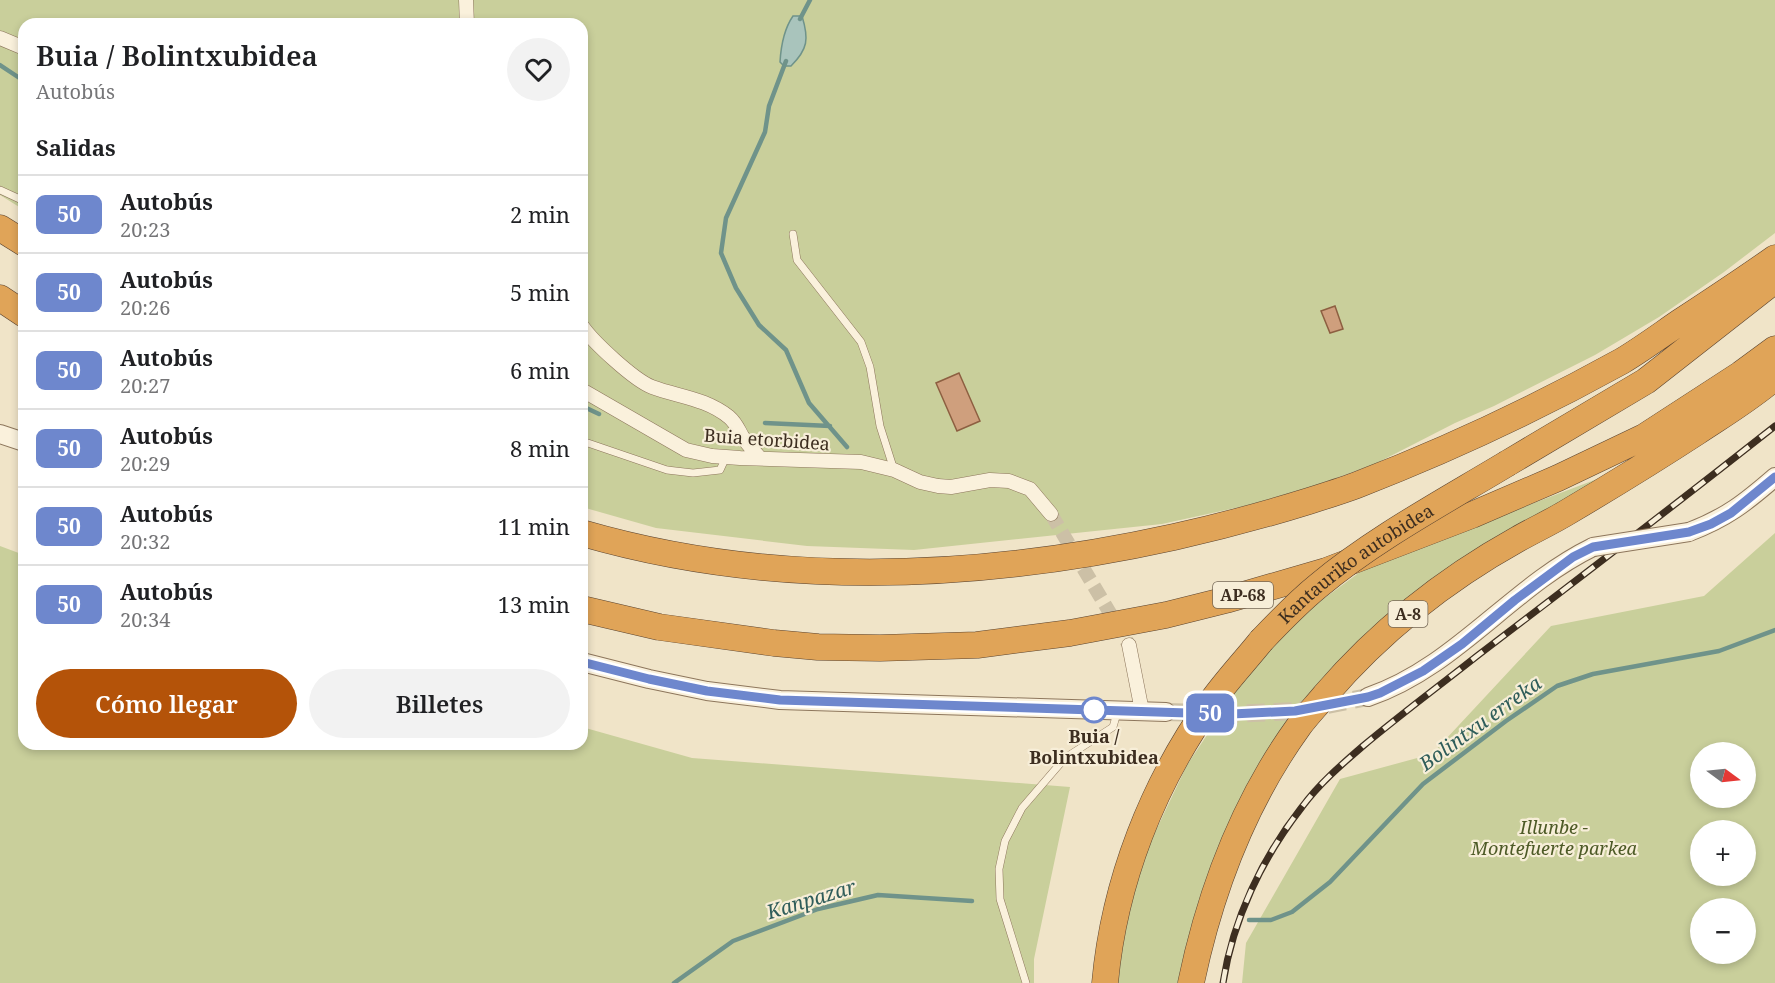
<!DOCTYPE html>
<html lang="es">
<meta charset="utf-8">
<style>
body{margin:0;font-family:"Noto Serif",serif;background:#f2f2f2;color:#202124;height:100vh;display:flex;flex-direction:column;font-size:22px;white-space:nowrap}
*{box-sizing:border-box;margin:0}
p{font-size:20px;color:#757577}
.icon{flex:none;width:33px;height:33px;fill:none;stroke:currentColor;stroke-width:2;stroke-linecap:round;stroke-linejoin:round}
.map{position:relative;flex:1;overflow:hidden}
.details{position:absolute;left:18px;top:18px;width:570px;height:732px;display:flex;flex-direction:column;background:#fff;border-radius:18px;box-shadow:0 3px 9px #0003}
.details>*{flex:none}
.badge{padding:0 12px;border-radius:9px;font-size:21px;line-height:39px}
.needle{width:39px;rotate:105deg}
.buttons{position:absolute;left:1690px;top:742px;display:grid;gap:12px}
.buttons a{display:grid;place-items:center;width:66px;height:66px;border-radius:50%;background:#fff;box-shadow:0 3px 9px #0003;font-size:30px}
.map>.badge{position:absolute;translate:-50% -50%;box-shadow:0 0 0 3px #fff}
h2{padding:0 18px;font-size:22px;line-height:54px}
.round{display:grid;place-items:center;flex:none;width:63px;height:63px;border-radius:32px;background:#f2f2f2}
.headline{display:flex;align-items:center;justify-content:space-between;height:102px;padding:0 18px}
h1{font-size:28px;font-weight:600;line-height:45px}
.cta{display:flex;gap:12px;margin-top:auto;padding:12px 18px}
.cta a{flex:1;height:69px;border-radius:36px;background:#b45309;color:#fff;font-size:24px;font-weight:600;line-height:69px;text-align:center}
.cta a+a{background:#f2f2f2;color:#202124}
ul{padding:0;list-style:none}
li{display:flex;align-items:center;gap:18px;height:78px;padding:0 18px;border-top:2px solid #e0e0e0}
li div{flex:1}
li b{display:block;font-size:22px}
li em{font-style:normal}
li .badge{min-width:66px;font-weight:700;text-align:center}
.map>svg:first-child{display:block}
</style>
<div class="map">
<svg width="1775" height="983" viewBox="0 0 1775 983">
<rect width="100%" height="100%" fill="#f0e4c8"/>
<!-- green -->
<path fill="#c9cf9b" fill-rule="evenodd" d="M 0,0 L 1775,0 L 1775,233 L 1724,272 L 1659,317 L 1595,355 L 1494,406 L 1455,423 L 1375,464 L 1314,486 L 1249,505 L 1162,524 L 914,550 L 807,546 L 656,528 L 582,507 L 582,24 L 24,24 L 24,210 L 0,195 Z
M 1613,473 L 1311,697 L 1182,983 L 1116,983 L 1117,967 L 1139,866 L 1187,765 L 1241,684 L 1272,647 L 1314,606 L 1368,566 Z
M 1775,533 L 1775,983 L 1242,983 L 1246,943 L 1340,779 L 1432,754 L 1551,626 L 1704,596 ZM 1701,753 L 1746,753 L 1746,798 L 1701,798 ZM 1701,831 L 1746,831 L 1746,876 L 1701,876 ZM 1701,909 L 1746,909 L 1746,954 L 1701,954 Z
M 0,546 L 24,555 L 24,744 L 582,744 L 582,727 L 692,758 L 1070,787 L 1034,959 L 1034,983 L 0,983 Z"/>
<!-- water -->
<path fill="#a9c4bc" stroke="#6f938a" stroke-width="1.5" d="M 793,16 L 802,16 C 809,39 808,49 791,66 L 784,66 L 780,62 C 781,45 784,29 793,16 Z"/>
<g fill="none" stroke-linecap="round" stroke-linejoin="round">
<!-- stream -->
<path stroke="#6f938a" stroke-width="4.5" d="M 800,19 L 810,0
M 786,61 L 769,106 L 765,132 L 726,218 L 721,253 L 736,288 L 759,325 L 786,350 L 809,403 L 847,447
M 0,65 L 24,81
M 582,406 L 599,414
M 765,423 L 830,426
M 1249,920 L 1271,920 L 1292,912 L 1330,882 L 1423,784 L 1506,721 L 1557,686 L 1593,674 L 1719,651 L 1775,630
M 674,983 L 733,941 L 818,909 L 878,895 L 972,901"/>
</g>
<!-- building -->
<path fill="#cf9f7d" stroke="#8d5f41" stroke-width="1.5" d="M 1335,306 L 1343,329 L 1330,333 L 1321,311 Z
M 959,373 L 980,421 L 957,431 L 936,383 Z"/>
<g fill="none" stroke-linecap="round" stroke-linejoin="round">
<!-- minor-tunnel -->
<path stroke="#ccc0a6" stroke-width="14" stroke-dasharray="14 7" stroke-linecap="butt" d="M 1051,514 L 1129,645"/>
<!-- tertiary-tunnel -->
<path stroke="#ccc0a6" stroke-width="18" stroke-dasharray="18 9" stroke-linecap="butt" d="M 1166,712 L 1232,714 L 1295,711 L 1368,697"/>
<!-- service casing -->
<g stroke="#8d765c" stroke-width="8">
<path id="service" d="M 0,190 L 24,201
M 793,234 L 797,260 L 861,342 L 870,367 L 880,426 L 894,470
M 582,441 L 667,470 L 693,473 L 720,470 L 726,457
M 1026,983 L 1000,899 L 999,869 L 1005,841 L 1022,808 L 1065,758 L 1113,727 L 1117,713"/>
</g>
<!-- minor casing -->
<g stroke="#8d765c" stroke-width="15">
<path id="minor" d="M 466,0 L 467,24
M 0,38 L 24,48
M 582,326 C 593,342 634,380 652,387 C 679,397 705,398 729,417 C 736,423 738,429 742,436 C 747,444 754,451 760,458
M 582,390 L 686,450 L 712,456 L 740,458 L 861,462 L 894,470 L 920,482 L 938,486 L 951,487 L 990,480 L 1009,481 L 1030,489 L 1051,514
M 1129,645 L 1142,711"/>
</g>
<!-- tertiary casing -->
<g stroke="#8d765c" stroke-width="20">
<path id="tertiary" d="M 0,434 L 24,442
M 1689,532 C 1726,518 1745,503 1775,477
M 582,662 L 649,679 L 707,691 L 780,700 L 1166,712
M 1368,697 C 1456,667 1511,587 1593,547"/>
</g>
<!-- motorway casing -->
<g stroke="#5b4430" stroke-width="27">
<path id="motorway" d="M 0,228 L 24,243
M 0,298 L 24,314
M 1508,463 L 1646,381 L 1775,280
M 582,533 C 775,589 979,580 1174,537 C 1219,527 1264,515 1309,501 C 1325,496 1341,491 1357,485 C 1448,450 1537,408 1622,361 C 1642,349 1661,335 1680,322 C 1712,301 1744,280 1775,258
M 582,609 L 659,627 L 774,643 L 818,647 L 880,648 L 977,645 L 1070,633 L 1166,615 L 1226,600 L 1326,571 L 1472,515 L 1558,478 L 1644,437 L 1741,374 L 1775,349
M 1105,983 C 1114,882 1153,783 1212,701 C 1227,680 1245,661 1261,641
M 1191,983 C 1210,892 1244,802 1299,726 C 1307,715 1317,705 1325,695 C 1379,632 1446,579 1518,539 C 1534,530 1551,522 1566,513 C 1610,487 1654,460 1697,432 C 1724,414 1751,398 1775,377"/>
</g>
<!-- service -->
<use href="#service" stroke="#faf1dc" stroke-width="7"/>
<!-- minor -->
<use href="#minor" stroke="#faf1dc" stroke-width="14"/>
<!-- tertiary -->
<use href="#tertiary" stroke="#faf1dc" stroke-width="18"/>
<!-- motorway -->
<use href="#motorway" stroke="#e0a458" stroke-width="26"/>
<!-- rail casing -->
<g stroke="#3d2e20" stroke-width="7">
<path id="rail" d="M 1223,983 C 1233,919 1262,858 1302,807 C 1319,784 1341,765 1363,746 C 1400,715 1439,686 1477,656 C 1577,580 1676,504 1775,426"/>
</g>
<!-- rail -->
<use href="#rail" stroke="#f7eed8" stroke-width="4.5" stroke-dasharray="14" stroke-linecap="butt"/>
<!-- tertiary-bridge casing -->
<g stroke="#8d765c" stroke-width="20" stroke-linecap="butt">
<path id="tertiary-bridge" d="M 1593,547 L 1689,532"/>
</g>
<!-- motorway-bridge casing -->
<g stroke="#5b4430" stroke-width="27" stroke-linecap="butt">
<g id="motorway-bridge">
<path id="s1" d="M 1261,641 C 1279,622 1297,603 1318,586 C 1374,539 1445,501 1508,463"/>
</g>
</g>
<!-- tertiary-bridge -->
<use href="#tertiary-bridge" stroke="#faf1dc" stroke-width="18"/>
<!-- motorway-bridge -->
<use href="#motorway-bridge" stroke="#e0a458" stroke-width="26"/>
</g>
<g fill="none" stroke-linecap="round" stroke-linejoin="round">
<!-- line casing -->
<g stroke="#fff" stroke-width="14">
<path id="line" d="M 582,662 L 649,679 L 707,691 L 780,700 L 1188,713 L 1232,714 L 1295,711 L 1368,697 L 1380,693 L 1423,671 L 1462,644 L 1515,600 L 1573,557 L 1593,547 L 1689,532 L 1711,524 L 1731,513 L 1775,477"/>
</g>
<!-- line -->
<use href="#line" stroke="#6e87cd" stroke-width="9"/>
</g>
<!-- markers -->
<circle fill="#fff" stroke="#6e87cd" stroke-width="3" cx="1094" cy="710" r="12"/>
<g text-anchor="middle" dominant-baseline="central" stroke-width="4.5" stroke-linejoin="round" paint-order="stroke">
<!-- shield labels -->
<g fill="#f7eed8" stroke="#756857" stroke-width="1.5">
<rect x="1213" y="582" width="60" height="26" rx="4.5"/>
<rect x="1388.5" y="601" width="39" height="26" rx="4.5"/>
</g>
<g font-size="16" font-weight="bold" fill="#3d2e20">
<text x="1243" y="595">AP-68</text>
<text x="1408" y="614">A-8</text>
</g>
<!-- street labels -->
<g font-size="18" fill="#3d2e20" stroke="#f7eed8">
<text transform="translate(767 439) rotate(4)">Buia etorbidea</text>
<text stroke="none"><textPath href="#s1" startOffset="123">Kantauriko autobidea</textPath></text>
</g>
<!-- stop labels -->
<g font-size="18" font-weight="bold" fill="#3d2e20" stroke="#f7eed8">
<text x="1094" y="736">Buia /<tspan x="1094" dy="21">Bolintxubidea</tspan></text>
</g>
<!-- park labels -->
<g font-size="18" font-style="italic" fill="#4d5a26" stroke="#f7eed8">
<text x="1554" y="827">Illunbe -<tspan x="1554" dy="21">Montefuerte parkea</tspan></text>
</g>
<!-- water labels -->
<g font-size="20" font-style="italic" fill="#2f5d5a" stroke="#f7eed8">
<text transform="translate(1480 723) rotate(-36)">Bolintxu erreka</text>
<text transform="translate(811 899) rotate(-17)">Kanpazar</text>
</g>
</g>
</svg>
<div class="buttons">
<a><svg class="needle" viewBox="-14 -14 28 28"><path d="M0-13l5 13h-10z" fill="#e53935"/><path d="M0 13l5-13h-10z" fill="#757577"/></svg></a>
<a>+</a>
<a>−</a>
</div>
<b class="badge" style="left:1210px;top:713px;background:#6e87cd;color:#fff">50</b>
<section class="details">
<div class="headline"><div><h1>Buia / Bolintxubidea</h1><p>Autobús</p></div><a class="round"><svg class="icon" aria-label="heart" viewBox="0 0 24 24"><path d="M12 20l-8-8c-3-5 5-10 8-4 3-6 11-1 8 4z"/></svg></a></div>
<h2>Salidas</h2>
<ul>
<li><span class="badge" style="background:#6e87cd;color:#fff">50</span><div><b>Autobús</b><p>20:23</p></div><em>2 min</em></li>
<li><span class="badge" style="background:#6e87cd;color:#fff">50</span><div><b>Autobús</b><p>20:26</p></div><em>5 min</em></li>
<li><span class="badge" style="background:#6e87cd;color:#fff">50</span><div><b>Autobús</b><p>20:27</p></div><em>6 min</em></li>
<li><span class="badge" style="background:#6e87cd;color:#fff">50</span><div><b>Autobús</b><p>20:29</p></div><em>8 min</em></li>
<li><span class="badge" style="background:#6e87cd;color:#fff">50</span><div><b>Autobús</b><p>20:32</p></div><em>11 min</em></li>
<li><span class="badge" style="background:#6e87cd;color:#fff">50</span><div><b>Autobús</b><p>20:34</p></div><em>13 min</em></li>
</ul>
<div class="cta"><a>Cómo llegar</a><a>Billetes</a></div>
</section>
</div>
